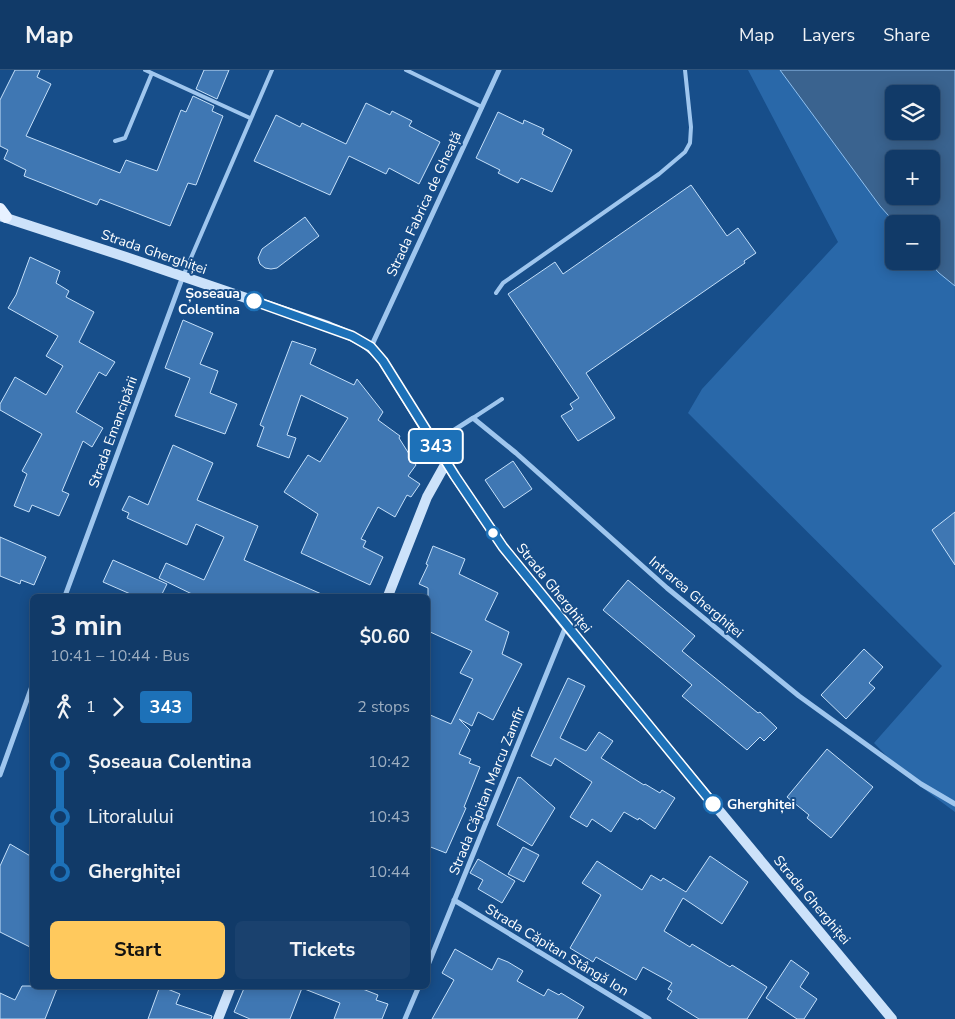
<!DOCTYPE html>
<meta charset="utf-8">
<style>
body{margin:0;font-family:"Nunito Sans",sans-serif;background:#1a416e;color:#f1f3f6;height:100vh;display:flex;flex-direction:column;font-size:19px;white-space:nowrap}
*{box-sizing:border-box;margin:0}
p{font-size:16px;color:#9cadc0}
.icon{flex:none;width:28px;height:28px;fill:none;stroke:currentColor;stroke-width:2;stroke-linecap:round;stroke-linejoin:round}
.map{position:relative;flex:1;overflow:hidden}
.drawer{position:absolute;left:30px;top:524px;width:400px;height:395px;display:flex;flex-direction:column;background:#113a68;border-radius:8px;box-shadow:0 2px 12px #0003,0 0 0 1px #30547c}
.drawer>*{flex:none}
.badge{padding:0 10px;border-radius:4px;font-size:18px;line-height:32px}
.controls{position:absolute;left:885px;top:15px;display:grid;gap:10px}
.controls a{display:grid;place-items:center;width:55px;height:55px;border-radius:8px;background:#113a68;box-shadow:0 2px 12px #0003,0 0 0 1px #30547c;font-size:25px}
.map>.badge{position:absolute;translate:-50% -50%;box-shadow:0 0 0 2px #fff}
.legs{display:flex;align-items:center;gap:8px;height:55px;padding:0 20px;font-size:16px}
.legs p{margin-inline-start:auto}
.overview{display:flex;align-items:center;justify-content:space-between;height:85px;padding:0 20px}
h1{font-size:28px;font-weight:700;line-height:38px}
.button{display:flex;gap:10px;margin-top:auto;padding:10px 20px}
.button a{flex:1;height:58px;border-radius:8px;background:#ffc95d;color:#111;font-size:20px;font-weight:700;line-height:58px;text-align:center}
.button a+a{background:#1a416e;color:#f1f3f6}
ul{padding:0 20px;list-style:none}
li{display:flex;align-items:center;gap:18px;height:55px;font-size:19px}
li i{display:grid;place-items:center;width:8px;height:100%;margin:0 6px;background:currentColor}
li i::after{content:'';width:12px;height:12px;margin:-6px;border:4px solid;border-radius:50%;background:#113a68}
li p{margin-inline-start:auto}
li:first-child i{background:linear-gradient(#0000 50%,currentColor 0)}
li:last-child i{background:linear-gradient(currentColor 50%,#0000 0)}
header{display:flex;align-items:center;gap:30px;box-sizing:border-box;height:70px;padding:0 25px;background:#113a68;border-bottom:1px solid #30547c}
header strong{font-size:24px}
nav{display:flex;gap:28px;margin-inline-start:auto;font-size:18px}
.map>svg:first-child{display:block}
</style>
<header>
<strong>Map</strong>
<nav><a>Map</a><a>Layers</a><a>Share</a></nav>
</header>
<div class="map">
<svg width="955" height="949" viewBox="0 0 955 949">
<rect width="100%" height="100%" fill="#174e8a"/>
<!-- green -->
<path fill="#2968a9" d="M 748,0 L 780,0 L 880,136 L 896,154 L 894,154 L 894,191 L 928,191 L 939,203 L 955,216 L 955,742 L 905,705 L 874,673 L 942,596 L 688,343 L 702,319 L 838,172 Z"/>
<!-- water -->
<path fill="#3a638f" stroke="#91c2f1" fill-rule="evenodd" d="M 780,0 L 955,0 L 955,216 L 939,203 L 928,191 L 931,191 L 931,154 L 896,154 L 880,136 ZM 894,24 L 931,24 L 931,61 L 894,61 ZM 894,89 L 931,89 L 931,126 L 894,126 Z"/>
<!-- building -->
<path fill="#3f77b3" stroke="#c5e0fa" d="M 15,0 L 40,0 L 37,7 L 51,14 L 26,66 L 120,103 L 126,90 L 157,101 L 181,40 L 186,42 L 193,26 L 214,36 L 212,41 L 223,46 L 196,115 L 188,113 L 170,156 L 100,129 L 97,135 L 24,106 L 26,100 L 4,89 L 8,80 L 0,76 L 0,30 Z
M 204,0 L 229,0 L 217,29 L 196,19 Z
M 366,33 L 390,45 L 392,41 L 412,51 L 409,56 L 440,72 L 419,114 L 389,98 L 386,104 L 349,86 L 330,125 L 254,91 L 276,45 L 300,57 L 302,53 L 346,74 Z
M 498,42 L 523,54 L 524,50 L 544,59 L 542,64 L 572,80 L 552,122 L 521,108 L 518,113 L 498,103 L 500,100 L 476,88 Z
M 691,115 L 727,166 L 738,158 L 756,183 L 744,191 L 745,193 L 586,303 L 615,348 L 578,371 L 561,346 L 573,339 L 570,334 L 579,328 L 508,224 L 555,192 L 563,204 Z
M 305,147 L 319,166 L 277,198 L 271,199 L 265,198 L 260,194 L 258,188 L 262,179 Z
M 30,187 L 60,201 L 56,213 L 69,221 L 66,227 L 94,242 L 79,272 L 115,292 L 106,306 L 99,302 L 76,342 L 103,358 L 92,377 L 83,371 L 62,421 L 69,424 L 59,446 L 32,435 L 29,442 L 14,436 L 27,404 L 22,401 L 42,364 L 0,340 L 0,334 L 15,307 L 46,325 L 63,296 L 46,286 L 58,266 L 8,238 L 16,225 Z
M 183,250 L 213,263 L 200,294 L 218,301 L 210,323 L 237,334 L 225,364 L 175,346 L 190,308 L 165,298 Z
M 292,271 L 316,279 L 310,294 L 354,315 L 357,309 L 383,342 L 378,350 L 400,366 L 399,368 L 416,395 L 408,406 L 420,414 L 411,427 L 407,425 L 395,447 L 378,437 L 361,469 L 366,471 L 363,477 L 383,487 L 370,515 L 301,483 L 318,444 L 284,422 L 308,385 L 320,392 L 348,348 L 301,325 L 287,365 L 296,368 L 289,388 L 257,376 L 264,357 L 260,355 Z
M 173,375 L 213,393 L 197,430 L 258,456 L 244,490 L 326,526 L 196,526 L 159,508 L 166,493 L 204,510 L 224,467 L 196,454 L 187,475 L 127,448 L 129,443 L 122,440 L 129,426 L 148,435 Z
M 513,391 L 532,419 L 504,438 L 485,410 Z
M 955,442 L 955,495 L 932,460 Z
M 0,467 L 46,487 L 34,515 L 21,510 L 20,514 L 0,506 Z
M 433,476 L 465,489 L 459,504 L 498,523 L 485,550 L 509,562 L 502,584 L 522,594 L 493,650 L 478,642 L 472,656 L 459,649 L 470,660 L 459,684 L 471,689 L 469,693 L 480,697 L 464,737 L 466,738 L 446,783 L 428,776 L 428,644 L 451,654 L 473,609 L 460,603 L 472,581 L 428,561 L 428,518 L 419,514 L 428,495 L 426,494 Z
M 113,490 L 167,514 L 161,526 L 135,526 L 103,512 Z
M 628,510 L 695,566 L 682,581 L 758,643 L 760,642 L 777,658 L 764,671 L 760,667 L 747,680 L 682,626 L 692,615 L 603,540 Z
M 864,579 L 883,597 L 869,613 L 875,618 L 846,649 L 821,625 Z
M 568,608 L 585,616 L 560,668 L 586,681 L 599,662 L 613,671 L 601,688 L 644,715 L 645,714 L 660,723 L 662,720 L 675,728 L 655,759 L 639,748 L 638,750 L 624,742 L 611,762 L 592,749 L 587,757 L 570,747 L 592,712 L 555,688 L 551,696 L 531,686 Z
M 827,679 L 873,717 L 831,768 L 807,748 L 809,745 L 787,727 Z
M 518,707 L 520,708 L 520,707 L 555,738 L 532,776 L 497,755 Z
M 10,774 L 32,787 L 32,878 L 0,862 L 0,796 Z
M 523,777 L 539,785 L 524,812 L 508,804 Z
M 710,786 L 748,812 L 722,854 L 683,828 L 664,861 L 690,877 L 692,874 L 730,897 L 732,895 L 767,917 L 747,949 L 699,949 L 667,929 L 672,921 L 668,919 L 672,913 L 643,897 L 636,910 L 596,887 L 593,892 L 570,878 L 601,825 L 582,813 L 597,791 L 642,820 L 651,805 L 661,811 L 663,808 L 686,822 Z
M 478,789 L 515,811 L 502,833 L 478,819 L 483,810 L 470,803 Z
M 455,879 L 492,900 L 498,888 L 508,892 L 523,901 L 517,911 L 544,926 L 548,919 L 559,925 L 561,923 L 584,937 L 577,949 L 432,949 L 454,910 L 442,903 Z
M 791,890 L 809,903 L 800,917 L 817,929 L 804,949 L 797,949 L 766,928 Z
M 22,916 L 58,916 L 45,949 L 0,949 L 0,923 L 15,930 Z
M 160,916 L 180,924 L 176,934 L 212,946 L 211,949 L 148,949 Z
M 245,916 L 355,916 L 378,925 L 376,930 L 388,934 L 382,949 L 334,949 L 340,933 L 302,918 L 290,949 L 250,949 L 234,942 Z"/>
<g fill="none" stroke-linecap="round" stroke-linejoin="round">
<!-- lane -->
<path stroke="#9fc6ee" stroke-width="4" d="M 145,0 L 250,48
M 406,0 L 482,37
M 115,71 L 125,68 L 152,3
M 184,204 L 272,0
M 496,223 L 503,213 L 659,104 L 685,82 L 690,73 L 691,57 L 685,0
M 473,348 L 502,329"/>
<!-- street -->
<path stroke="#9fc6ee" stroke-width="5" d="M 371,277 L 499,0
M 434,373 L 473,348 L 516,383 L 667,518 L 799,626 L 921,714 L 955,734
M 65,526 L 183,206
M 0,705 L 32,616
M 454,830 L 649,949
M 428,895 L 566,556
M 405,949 L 419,916"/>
<!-- secondary -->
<path stroke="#cce2fa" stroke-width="10" d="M 0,146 L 126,187 L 328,256 C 351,266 367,271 383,291 L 446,393 L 503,477 L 566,556 L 892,949
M 388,526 L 427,427 L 446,393
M 218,949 L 231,916"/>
<!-- primary -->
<path stroke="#e7f1ff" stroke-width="12" d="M 0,139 L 6,147"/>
</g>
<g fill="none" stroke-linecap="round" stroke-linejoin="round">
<!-- line-1 casing -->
<g stroke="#fff" stroke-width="11">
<path id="line-1" d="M 254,231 L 352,266 L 371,277 L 383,291 L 455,406 L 503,477 L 713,734"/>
</g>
<!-- line-1 -->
<use href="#line-1" stroke="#1d71b8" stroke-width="8"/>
</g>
<!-- markers -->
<g fill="#fff" stroke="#1d71b8" stroke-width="2.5">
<circle cx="254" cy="231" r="9"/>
<circle cx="493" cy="463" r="6"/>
<circle cx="713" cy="734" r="9"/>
</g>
<g text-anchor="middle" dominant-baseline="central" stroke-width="4" stroke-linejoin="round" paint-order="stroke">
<!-- street labels -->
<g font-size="14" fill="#fff" stroke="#174e8a">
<text transform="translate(424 134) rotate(-65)">Strada Fabrica de Gheață</text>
<text transform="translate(154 182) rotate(19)">Strada Gherghiței</text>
<text transform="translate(113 362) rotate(-70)">Strada Emancipării</text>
<text transform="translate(554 518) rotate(51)">Strada Gherghiței</text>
<text transform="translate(696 527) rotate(40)">Intrarea Gherghiței</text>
<text transform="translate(487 721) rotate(-68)">Strada Căpitan Marcu Zamfir</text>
<text transform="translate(812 830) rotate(50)">Strada Gherghiței</text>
<text transform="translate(557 880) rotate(31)">Strada Căpitan Stângă Ion</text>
</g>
<!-- stop labels -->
<g font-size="14" font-weight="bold" fill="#fff" stroke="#174e8a" text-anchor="end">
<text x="240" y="223">Șoseaua<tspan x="240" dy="16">Colentina</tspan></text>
<text x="727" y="734" text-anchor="start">Gherghiței</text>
</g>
</g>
</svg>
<div class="controls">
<a><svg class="icon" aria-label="layers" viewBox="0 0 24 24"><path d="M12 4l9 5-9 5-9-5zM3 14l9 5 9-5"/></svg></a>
<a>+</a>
<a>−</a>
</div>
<b class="badge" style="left:436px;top:376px;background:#1d71b8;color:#fff">343</b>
<section class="drawer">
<div class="overview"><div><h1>3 min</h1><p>10:41 – 10:44 · Bus</p></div><b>$0.60</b></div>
<div class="legs"><svg class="icon" aria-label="walk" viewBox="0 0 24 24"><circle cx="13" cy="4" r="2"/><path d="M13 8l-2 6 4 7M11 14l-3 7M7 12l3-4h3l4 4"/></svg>1<svg class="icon" aria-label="forward" viewBox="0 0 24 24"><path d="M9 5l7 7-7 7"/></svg><b class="badge" style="background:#1d71b8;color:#fff">343</b><p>2 stops</p></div>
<ul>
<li><i style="color:#1d71b8"></i><b>Șoseaua Colentina</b><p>10:42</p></li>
<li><i style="color:#1d71b8"></i><span>Litoralului</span><p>10:43</p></li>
<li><i style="color:#1d71b8"></i><b>Gherghiței</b><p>10:44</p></li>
</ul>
<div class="button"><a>Start</a><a>Tickets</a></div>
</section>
</div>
